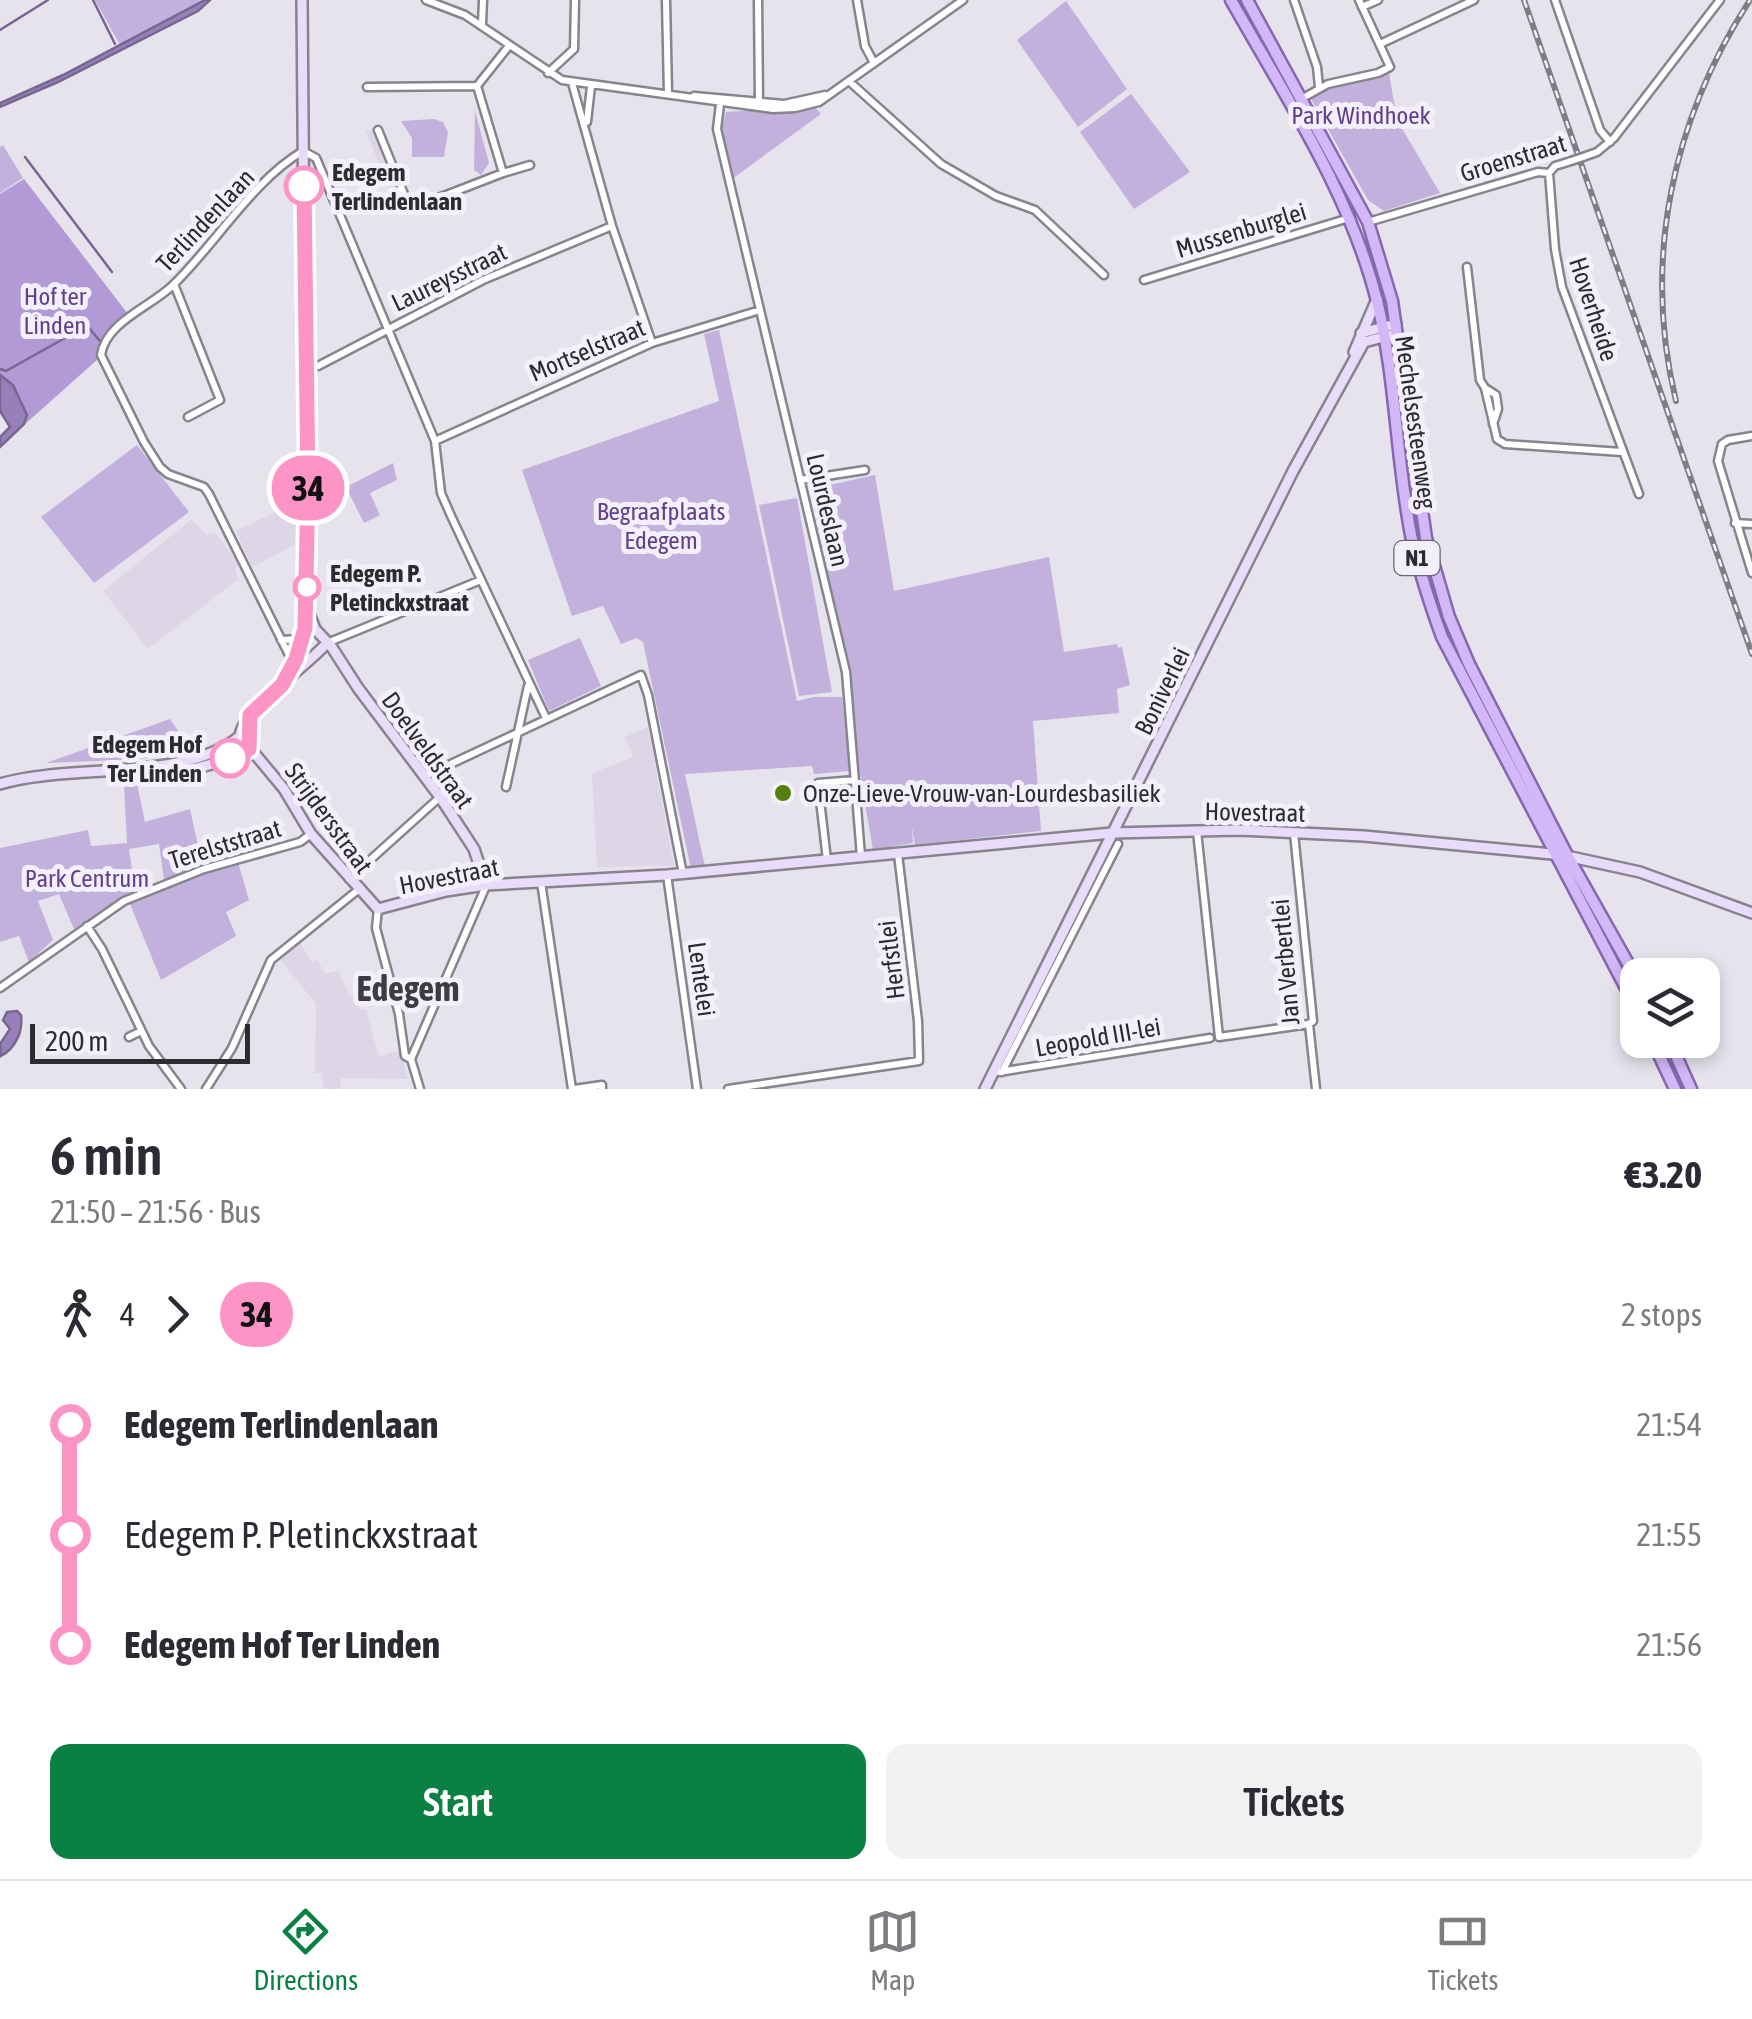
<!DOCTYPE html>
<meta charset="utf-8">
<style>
body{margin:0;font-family:"Asap Condensed",sans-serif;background:#f2f2f3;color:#2b2b33;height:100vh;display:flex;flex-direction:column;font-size:38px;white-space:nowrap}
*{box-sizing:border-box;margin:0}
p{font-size:32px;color:#7c7c81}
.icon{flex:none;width:55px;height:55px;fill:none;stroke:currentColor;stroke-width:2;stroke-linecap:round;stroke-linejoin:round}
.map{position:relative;height:1089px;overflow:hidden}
.drawer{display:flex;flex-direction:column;background:#fff;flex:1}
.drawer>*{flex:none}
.badge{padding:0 20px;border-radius:32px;font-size:35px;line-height:65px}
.buttons{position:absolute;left:1620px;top:958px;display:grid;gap:20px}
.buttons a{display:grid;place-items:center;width:100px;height:100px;border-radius:20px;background:#fff;box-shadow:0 5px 15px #0003;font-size:50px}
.scale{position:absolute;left:30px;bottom:25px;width:220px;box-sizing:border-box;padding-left:10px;border:5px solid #2c2b2f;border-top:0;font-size:28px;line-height:35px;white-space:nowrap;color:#2c2b2f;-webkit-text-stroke:8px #f4f0fb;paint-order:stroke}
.map>.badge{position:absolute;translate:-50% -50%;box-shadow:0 0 0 5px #fff}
.legs{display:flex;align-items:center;gap:15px;height:110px;padding:0 50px;font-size:32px}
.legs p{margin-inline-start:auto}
.overview{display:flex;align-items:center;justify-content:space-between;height:170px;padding:0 50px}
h1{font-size:55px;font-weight:600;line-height:75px}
.primary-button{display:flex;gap:20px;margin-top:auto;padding:20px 50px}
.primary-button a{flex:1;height:115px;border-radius:20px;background:#0b8043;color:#fff;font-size:40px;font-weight:600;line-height:115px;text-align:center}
.primary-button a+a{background:#f2f2f3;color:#2b2b33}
ul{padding:0 50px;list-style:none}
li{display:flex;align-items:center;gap:35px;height:110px;font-size:38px}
li i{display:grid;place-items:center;width:15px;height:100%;margin:0 12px;background:currentColor}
li i::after{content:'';width:25px;height:25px;margin:-12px;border:8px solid;border-radius:50%;background:#fff}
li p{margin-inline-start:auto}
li:first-child i{background:linear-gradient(#0000 50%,currentColor 0)}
li:last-child i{background:linear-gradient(currentColor 50%,#0000 0)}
.tab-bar{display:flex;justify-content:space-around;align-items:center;height:140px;border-top:2px solid #e1e1e2;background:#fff;font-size:28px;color:#7c7c81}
.tab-bar a{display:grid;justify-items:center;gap:5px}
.tab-bar .current{color:#0b8043}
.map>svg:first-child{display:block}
</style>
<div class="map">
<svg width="1752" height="1089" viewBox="0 0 1752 1089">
<rect width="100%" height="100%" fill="#e7e3ed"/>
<!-- built -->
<path fill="#dcd6e7" d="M 372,129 L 399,196 L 393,199 L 366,131 Z
M 295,502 L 295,545 L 252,567 L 236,531 Z
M 192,519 L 206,535 L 216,533 L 239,564 L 235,569 L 238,579 L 148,649 L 103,591 Z
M 648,727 L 674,866 L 597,867 L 592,773 L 633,757 L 625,737 Z
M 299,941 L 312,962 L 317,960 L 326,974 L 338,971 L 350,995 L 356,994 L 360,1010 L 366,1009 L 379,1057 L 400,1050 L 408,1079 L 341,1078 L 340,1089 L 323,1089 L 323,1073 L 315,1073 L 316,1004 L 279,958 Z"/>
<!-- green -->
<path fill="#c1b1dc" d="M 95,0 L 203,0 L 120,45 Z
M 1066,1 L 1127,89 L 1078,127 L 1017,40 Z
M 1389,73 L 1397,120 L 1440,193 L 1384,211 L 1368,200 L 1310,97 L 1328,87 Z
M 1131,94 L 1190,172 L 1134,209 L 1080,132 Z
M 814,106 L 821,114 L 732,179 L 722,127 L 726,112 Z
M 475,111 L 489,163 L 481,175 L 474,170 Z
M 434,119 L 443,122 L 448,132 L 444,157 L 412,157 L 412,138 L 401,121 Z
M 3,145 L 23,178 L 0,193 L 0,147 Z
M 719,330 L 797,701 L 814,697 L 842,697 L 850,771 L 814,774 L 812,766 L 685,774 L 705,867 L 691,869 L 643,642 L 637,638 L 621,644 L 603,606 L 572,616 L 522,470 L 719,401 L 704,334 Z
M 137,445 L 189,512 L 94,583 L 41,517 Z
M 393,463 L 397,480 L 370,493 L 380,515 L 364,523 L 346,487 Z
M 875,475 L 894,591 L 1049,557 L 1064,652 L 1117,644 L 1118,648 L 1122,647 L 1130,685 L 1117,689 L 1119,713 L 1033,721 L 1041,831 L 915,845 L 912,827 L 913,843 L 873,850 L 811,489 Z
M 797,498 L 832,692 L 799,696 L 759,505 Z
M 580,638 L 601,686 L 549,711 L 528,660 Z
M 170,719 L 191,750 L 173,756 L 138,759 L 137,754 L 125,751 L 121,760 L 46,763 Z
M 137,784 L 145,822 L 190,809 L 202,864 L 164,880 L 159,844 L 129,849 L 135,891 L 74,929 L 59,894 L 38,901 L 53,940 L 29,962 L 19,936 L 0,942 L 0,848 L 88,830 L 91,846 L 127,843 L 124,785 Z
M 238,862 L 249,900 L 226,912 L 236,936 L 161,980 L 130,904 L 202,872 Z"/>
<!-- forest -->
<path fill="#b19ad5" d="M 24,179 L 128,314 L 106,333 L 98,359 L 24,425 L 0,414 L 0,194 Z"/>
<!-- water -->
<path fill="#9780b9" stroke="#776690" stroke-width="2.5" d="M 205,0 L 210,0 L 198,11 L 58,82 L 0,107 L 0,103 L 63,75 Z
M 0,375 L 13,385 L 27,415 L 24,424 L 0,447 L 0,437 L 10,427 L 0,411 Z
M 17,1011 L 21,1015 C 23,1031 16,1048 1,1056 L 0,1044 L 10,1029 L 3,1020 L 7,1012 Z"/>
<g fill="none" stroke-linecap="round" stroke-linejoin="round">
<!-- stream -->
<path stroke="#776690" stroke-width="2.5" d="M 93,0 L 115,44
M 0,30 L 48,0
M 25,157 L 112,272
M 0,369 L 6,371 L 81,329 L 89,328 L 100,341"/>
<!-- street casing -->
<g stroke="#87848d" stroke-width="11">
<path id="street" d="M 426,0 L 465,15 L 562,80 L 773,109 L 795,108 L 819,102 L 963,0
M 666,0 L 668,93
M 758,0 L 759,104
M 857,0 L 865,46 L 874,63
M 1294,0 L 1317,67 L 1319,87
M 1555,0 L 1600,130 L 1610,142
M 1362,7 L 1378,0
M 482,24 L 483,0
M 1380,44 L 1474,0
M 548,73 L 574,49 L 575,0
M 850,82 L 941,164 L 996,196 L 1035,210 L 1104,275
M 572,83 L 612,226 L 652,343
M 367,87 L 477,86
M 694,96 L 784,104 L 825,95
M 1301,99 L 1328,84 L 1378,73 L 1390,67 L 1359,0
M 720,104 L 717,129 L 846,672 L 861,856
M 587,122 L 591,86
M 378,130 L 410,209 L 503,173 L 477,86 L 508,47
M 1583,157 L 1597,152 L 1614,138 L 1720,0
M 503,173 L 530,165
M 1549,173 L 1555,249 L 1562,287 L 1639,494
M 1368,222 L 1538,172 L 1549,173 L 1555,166 L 1571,161
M 1467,267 L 1480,380 L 1485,388 L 1497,439 L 1505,444 L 1622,452
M 1144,280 L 1349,218
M 174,284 L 220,400 L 188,417
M 305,369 L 318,366 L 483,280 L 612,226
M 1485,388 L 1496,395 L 1498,409 L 1493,424
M 1752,436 L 1728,440 L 1722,444 L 1718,461 L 1752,573
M 435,441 L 652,343 L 760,310
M 800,480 L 865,470
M 1735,523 L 1752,524
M 281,640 L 302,639
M 327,643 L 481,580
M 307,663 L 289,655 L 209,494 L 204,487 L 168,474 L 160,467 L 144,442 L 101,355 C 106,322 150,307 172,286 C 215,245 253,180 303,151 L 316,158 L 435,441 L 441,493 L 452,518 L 546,718
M 425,776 L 641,675 L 648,695 L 683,874
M 506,787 L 528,686
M 1197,831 L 1219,1037 L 1309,1024
M 1294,833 L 1313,1021 L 1309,1024 L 1316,1089
M 827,860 L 818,783 L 855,780
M 667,875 L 697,1089
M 349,879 L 440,797
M 541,882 L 572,1089
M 378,909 L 376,928 L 399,1014 L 405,1056 L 411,1059
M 87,926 L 102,949 L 149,1046 L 181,1089
M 0,988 L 124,901 L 204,869 L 300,842 L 311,834
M 129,1037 L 141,1031
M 411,1059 L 486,886
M 411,1059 L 420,1089
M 999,1072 L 1210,1038
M 1002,1072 L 1118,844
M 206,1089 L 232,1048 L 271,960 L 358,890
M 574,1089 L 602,1085 L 602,1089
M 728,1089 L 919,1061 L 918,1021 L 898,854"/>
</g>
<!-- secondary casing -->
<g stroke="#87848d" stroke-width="14">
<path id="secondary" d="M 1361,333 L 1396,324
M 1354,352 L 1377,299
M 309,613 L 315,629 L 331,646 L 358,688 L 440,797 L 474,849 L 486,885
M 327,643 C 306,667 243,709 240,736 L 284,789 L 311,834 L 378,909 L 446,891 L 486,885 L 667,875 L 1112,833 L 1239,830 L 1364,836 L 1562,855 L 1640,872 L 1752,913
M 283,683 L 302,639 L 307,601 L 302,0
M 116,771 C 158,781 211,768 249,749
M 0,784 C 71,763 186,782 240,736
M 985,1089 L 1293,471 L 1364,342 L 1391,335"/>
</g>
<!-- primary casing -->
<g stroke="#8568ae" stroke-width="15">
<path id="primary" d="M 1231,0 C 1285,96 1350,193 1377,301 C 1396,378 1396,458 1411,535 C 1419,570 1430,604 1442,637 L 1638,1011
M 1247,0 L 1368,222 L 1392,301 L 1426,538 L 1449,617 L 1469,664 L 1568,857 L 1638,981
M 1652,1040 L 1675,1089
M 1669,1040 L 1691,1089"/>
</g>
<!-- street -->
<use href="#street" stroke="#fff" stroke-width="6"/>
<!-- secondary -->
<use href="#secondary" stroke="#e9dcfb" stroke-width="9"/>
<!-- primary -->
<use href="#primary" stroke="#d3b8f7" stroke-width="10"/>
<!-- rail casing -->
<g stroke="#7f7d83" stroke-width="6">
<path id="rail" d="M 1524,0 L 1752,654
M 1676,401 C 1642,260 1672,120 1750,0"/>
</g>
<!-- rail -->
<use href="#rail" stroke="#f4f0fb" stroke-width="2.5" stroke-dasharray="8" stroke-linecap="butt"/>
<!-- street-bridge casing -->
<g stroke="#87848d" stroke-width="11" stroke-linecap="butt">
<path id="street-bridge" d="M 1571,161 L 1583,157"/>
</g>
<!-- street-bridge -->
<use href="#street-bridge" stroke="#fff" stroke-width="6"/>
</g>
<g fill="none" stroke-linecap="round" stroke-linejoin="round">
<!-- line-1 casing -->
<g stroke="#fff" stroke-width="22">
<path id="line-1" d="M 230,758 L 249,749 L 250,715 L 282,685 L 296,659 L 305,628 L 308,485 L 304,186"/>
</g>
<!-- line-1 -->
<use href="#line-1" stroke="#fc95c5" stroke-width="15"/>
</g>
<!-- markers -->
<g fill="#fff" stroke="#fc95c5" stroke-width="5">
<circle cx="304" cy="186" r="18"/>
<circle cx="307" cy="587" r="12"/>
<circle cx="230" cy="758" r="18"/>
</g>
<circle fill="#538009" stroke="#f4f0fb" stroke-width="4" cx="783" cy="793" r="10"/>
<g text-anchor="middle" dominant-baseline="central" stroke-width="10" stroke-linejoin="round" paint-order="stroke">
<!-- shield labels -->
<rect fill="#f4f0fb" stroke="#68666c" stroke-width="2.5" x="1394.5" y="541" width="45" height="34" rx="8"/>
<g font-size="22" font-weight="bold" fill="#2c2b2f">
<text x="1417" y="558">N1</text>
</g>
<!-- park labels -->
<g font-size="25" fill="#61418a" stroke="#f4f0fb">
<text x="1361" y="115">Park Windhoek</text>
<text x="55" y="296">Hof ter<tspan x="55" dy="29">Linden</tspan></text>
<text x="661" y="511">Begraafplaats<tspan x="661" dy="29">Edegem</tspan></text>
<text x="87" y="878">Park Centrum</text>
</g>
<!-- street labels -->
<g font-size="25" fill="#2c2b2f" stroke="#f4f0fb">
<text transform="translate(1513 158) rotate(-17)">Groenstraat</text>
<text transform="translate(205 220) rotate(-47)">Terlindenlaan</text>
<text transform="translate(1241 230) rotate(-17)">Mussenburglei</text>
<text transform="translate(449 277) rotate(-26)">Laureysstraat</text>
<text transform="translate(1594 309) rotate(72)">Hoverheide</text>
<text transform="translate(587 350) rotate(-23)">Mortselstraat</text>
<text transform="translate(1416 422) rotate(82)">Mechelsesteenweg</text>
<text transform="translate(828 510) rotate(77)">Lourdeslaan</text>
<text transform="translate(1162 691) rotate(-64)">Boniverlei</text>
<text transform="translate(428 750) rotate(54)">Doelveldstraat</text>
<text transform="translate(1255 812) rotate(1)">Hovestraat</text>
<text transform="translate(329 818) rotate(54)">Strijdersstraat</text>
<text transform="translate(225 844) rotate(-17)">Terelststraat</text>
<text transform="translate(449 876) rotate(-11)">Hovestraat</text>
<text transform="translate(891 960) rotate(-97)">Herfstlei</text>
<text transform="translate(1285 962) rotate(-95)">Jan Verbertlei</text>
<text transform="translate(702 979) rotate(82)">Lentelei</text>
<text transform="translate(1098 1037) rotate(-10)">Leopold III-lei</text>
</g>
<!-- stop labels -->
<g font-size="25" font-weight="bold" fill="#2c2b2f" stroke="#f4f0fb" text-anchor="start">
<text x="332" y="172">Edegem<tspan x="332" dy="29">Terlindenlaan</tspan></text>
<text x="330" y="573">Edegem P.<tspan x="330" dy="29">Pletinckxstraat</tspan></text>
<text x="202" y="744" text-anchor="end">Edegem Hof<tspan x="202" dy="29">Ter Linden</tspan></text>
</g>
<!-- poi labels -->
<g font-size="25" fill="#2c2b2f" stroke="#f4f0fb" text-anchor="start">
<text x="803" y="793">Onze-Lieve-Vrouw-van-Lourdesbasiliek</text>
</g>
<!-- district labels -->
<g font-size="35" font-weight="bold" fill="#3e3b43" stroke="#f4f0fb">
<text x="408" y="988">Edegem</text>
</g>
</g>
</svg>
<div class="buttons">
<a><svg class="icon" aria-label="layers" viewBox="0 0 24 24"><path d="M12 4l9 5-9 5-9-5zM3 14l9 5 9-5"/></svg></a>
</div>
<div class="scale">200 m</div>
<b class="badge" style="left:308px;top:488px;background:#fc95c5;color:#111">34</b>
</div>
<section class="drawer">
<div class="overview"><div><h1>6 min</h1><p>21:50 – 21:56 · Bus</p></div><b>€3.20</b></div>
<div class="legs"><svg class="icon" aria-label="walk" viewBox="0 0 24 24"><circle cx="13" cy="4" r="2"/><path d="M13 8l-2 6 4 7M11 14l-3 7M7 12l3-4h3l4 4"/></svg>4<svg class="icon" aria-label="forward" viewBox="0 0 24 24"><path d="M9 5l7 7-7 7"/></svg><b class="badge" style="background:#fc95c5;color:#111">34</b><p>2 stops</p></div>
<ul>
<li><i style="color:#fc95c5"></i><b>Edegem Terlindenlaan</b><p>21:54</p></li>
<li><i style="color:#fc95c5"></i><span>Edegem P. Pletinckxstraat</span><p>21:55</p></li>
<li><i style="color:#fc95c5"></i><b>Edegem Hof Ter Linden</b><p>21:56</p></li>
</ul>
<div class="primary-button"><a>Start</a><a>Tickets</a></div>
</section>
<nav class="tab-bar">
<a class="current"><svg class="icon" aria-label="directions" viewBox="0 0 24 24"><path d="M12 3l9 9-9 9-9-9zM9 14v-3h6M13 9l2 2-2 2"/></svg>Directions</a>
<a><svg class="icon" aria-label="map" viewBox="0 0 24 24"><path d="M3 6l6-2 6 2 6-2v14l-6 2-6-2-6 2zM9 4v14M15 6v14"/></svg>Map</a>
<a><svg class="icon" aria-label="tickets" viewBox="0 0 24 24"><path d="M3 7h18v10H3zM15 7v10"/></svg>Tickets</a>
</nav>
